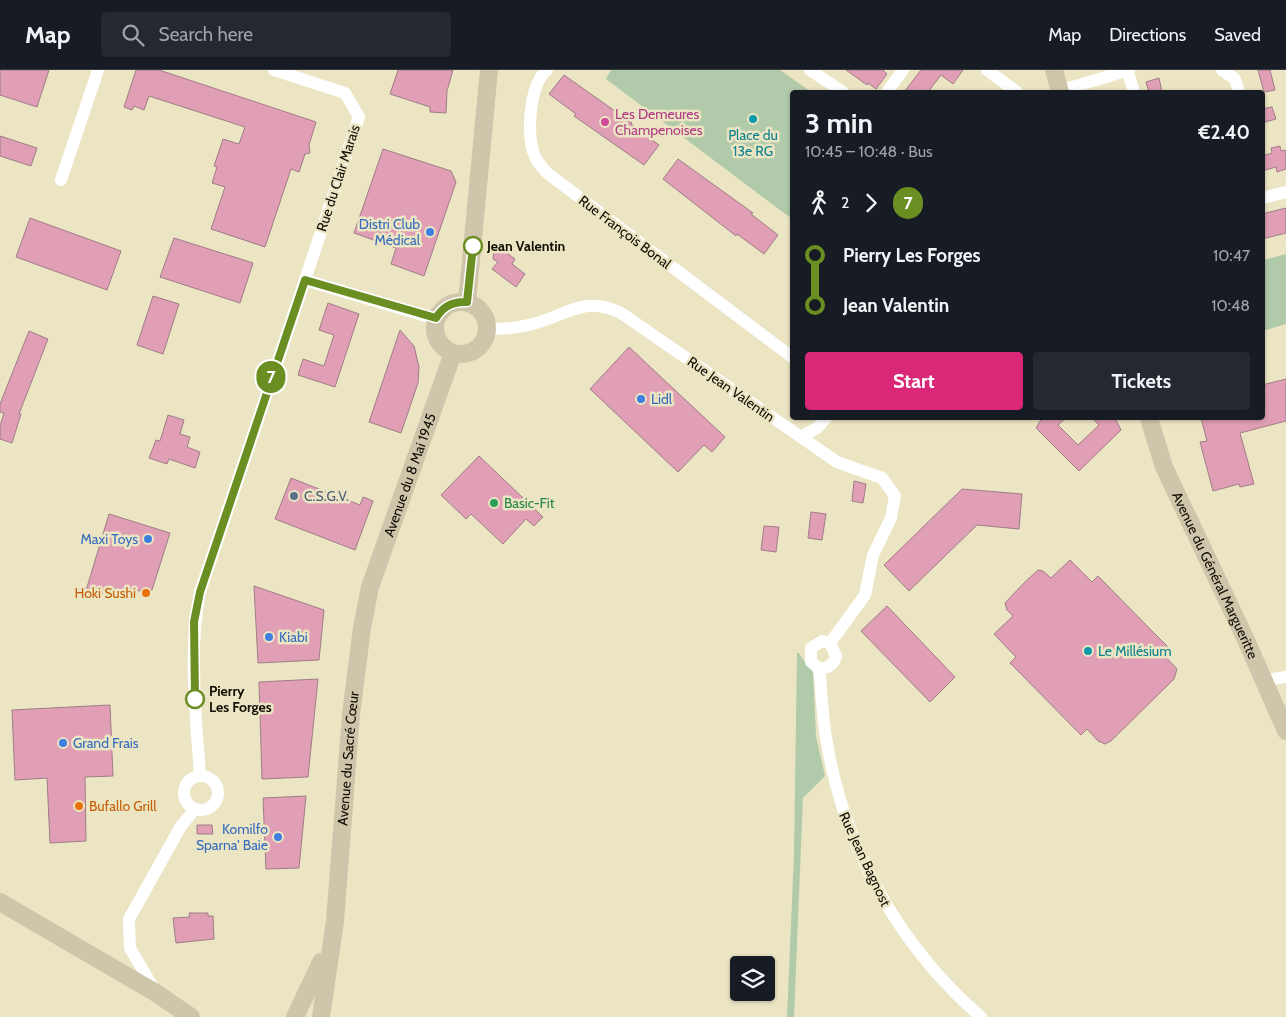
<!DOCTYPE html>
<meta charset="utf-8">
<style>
body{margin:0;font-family:Cabin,sans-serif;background:#242831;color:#f1f3f6;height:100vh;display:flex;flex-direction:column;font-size:19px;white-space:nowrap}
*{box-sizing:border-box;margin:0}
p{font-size:16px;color:#9ea1a6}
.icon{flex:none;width:28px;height:28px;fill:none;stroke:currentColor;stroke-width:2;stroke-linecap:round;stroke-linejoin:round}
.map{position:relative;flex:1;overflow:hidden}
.side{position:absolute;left:790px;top:20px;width:475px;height:330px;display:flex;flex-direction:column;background:#171b24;border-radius:5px;box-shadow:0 1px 4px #0004}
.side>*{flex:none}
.badge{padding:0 10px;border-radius:16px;font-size:18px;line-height:32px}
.buttons{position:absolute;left:730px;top:886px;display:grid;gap:10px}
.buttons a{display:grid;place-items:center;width:45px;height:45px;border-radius:5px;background:#171b24;box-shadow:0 1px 4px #0004;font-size:25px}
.map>.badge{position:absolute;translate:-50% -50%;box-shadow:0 0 0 2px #fff}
.legs{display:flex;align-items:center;gap:8px;height:55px;padding:0 15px;font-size:16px}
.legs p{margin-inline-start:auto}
.headline{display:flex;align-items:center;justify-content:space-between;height:85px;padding:0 15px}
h1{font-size:28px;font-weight:700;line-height:38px}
.action{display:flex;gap:10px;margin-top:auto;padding:10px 15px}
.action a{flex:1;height:58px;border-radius:5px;background:#db2777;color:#fff;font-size:20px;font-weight:700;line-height:58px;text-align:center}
.action a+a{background:#242831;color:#f1f3f6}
ul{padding:0 15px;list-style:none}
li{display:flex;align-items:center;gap:18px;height:50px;font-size:19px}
li i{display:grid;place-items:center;width:8px;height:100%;margin:0 6px;background:currentColor}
li i::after{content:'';width:12px;height:12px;margin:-6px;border:4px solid;border-radius:50%;background:#171b24}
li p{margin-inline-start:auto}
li:first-child i{background:linear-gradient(#0000 50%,currentColor 0)}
li:last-child i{background:linear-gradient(currentColor 50%,#0000 0)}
header{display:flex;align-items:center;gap:30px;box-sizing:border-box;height:70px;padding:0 25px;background:#171b24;border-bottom:1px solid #363941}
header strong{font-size:24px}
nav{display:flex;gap:28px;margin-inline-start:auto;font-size:18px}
.search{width:350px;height:45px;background:#242831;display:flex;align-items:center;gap:12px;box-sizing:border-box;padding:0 18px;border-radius:5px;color:#9ea1a6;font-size:19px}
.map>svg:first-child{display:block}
</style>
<header>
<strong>Map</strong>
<div class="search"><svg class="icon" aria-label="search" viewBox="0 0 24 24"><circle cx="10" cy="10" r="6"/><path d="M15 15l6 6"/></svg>Search here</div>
<nav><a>Map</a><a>Directions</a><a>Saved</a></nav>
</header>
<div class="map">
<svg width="1286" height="947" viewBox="0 0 1286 947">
<rect width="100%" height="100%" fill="#ebe5c3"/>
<!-- green -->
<path fill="#b1caa9" d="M 611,0 L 780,0 L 811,22 L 792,22 L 792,149 L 606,9 Z
M 1286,184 L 1286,254 L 1263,261 L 1263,190 Z
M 797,583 L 799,583 C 803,591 809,595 813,603 L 816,666 L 825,706 L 803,728 L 794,947 L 787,947 L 794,784 Z"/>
<!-- building -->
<path fill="#e09fb4" stroke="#9f7d87" d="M 0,0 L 49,0 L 37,37 L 0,25 Z
M 136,0 L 159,0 L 316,52 L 309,75 L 310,83 L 305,84 L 299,102 L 291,99 L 265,177 L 211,159 L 225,117 L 212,113 L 217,97 L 214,96 L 223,69 L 239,74 L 245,57 L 149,26 L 144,40 L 134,36 L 132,40 L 124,37 Z
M 398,0 L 453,0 L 447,21 L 446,43 L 430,42 L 430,37 L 390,24 Z
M 846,0 L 883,0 L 887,4 L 876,19 L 868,13 L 867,15 Z
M 921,0 L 963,0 L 953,14 L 941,5 L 928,22 L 904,22 Z
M 1258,0 L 1270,0 L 1275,20 L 1264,22 Z
M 564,5 L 632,53 L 631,54 L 659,75 L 644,95 L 574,46 L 576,44 L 549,24 Z
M 1159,8 L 1162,22 L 1149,22 L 1146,12 Z
M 1272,37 L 1276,49 L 1265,52 L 1262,39 Z
M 0,66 L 37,78 L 31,96 L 0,86 Z
M 1280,76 L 1281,81 L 1286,80 L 1286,99 L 1277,102 L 1276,97 L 1262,101 L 1262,86 L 1272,83 L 1271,78 Z
M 383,79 L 451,101 L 456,112 L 424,206 L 391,194 L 396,178 L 354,163 Z
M 678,89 L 753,143 L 751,144 L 778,165 L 764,184 L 737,164 L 736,166 L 663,109 Z
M 1286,138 L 1286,163 L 1262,169 L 1262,144 Z
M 30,148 L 121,181 L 107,220 L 16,187 Z
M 174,168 L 253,193 L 240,233 L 160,207 Z
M 495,174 L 515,189 L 512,194 L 525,204 L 516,217 L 492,199 L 498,192 L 493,189 Z
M 153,226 L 179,234 L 163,284 L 137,275 Z
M 328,233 L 359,244 L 335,317 L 298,305 L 303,289 L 324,296 L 334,265 L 319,260 Z
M 400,260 L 414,276 L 419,297 L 418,313 L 401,363 L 369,352 Z
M 29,261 L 48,269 L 19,344 L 21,344 L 12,373 L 0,369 L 0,356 L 4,343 L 0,342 L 0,334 Z
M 629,277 L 725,367 L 712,382 L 704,375 L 678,402 L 590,319 Z
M 1286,309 L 1286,351 L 1240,363 L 1254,414 L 1240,417 L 1239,414 L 1213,421 L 1200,372 L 1207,371 L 1201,348 L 1262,348 L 1262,315 Z
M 168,345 L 184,350 L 180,364 L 190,367 L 187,377 L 200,382 L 195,398 L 169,389 L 167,394 L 149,388 L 156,370 L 160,371 Z
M 1042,348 L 1066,348 L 1058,355 L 1078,375 L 1099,355 L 1092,348 L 1115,348 L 1121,360 L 1079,401 L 1036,358 Z
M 479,386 L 543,447 L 534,456 L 526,449 L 503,474 L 471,444 L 466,449 L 441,425 Z
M 291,408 L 360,435 L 363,427 L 373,431 L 355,480 L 275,449 Z
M 854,411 L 866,414 L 863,433 L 852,431 Z
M 962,419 L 1022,424 L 1019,459 L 977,455 L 909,521 L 884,495 Z
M 811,442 L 826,444 L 822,470 L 808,468 Z
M 109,444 L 170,463 L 152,520 L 85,524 Z
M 764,456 L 779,457 L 776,482 L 761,480 Z
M 1070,490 L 1092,512 L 1098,506 L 1154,563 L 1169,578 L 1163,584 L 1177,599 L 1174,609 L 1111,671 L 1105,674 L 1098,671 L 1087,659 L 1081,665 L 1010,593 L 1016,587 L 994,564 L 1013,546 L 1007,540 L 1005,533 L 1024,513 L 1038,500 L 1043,501 L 1051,508 Z
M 254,516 L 324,540 L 319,590 L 258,593 Z
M 887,536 L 955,607 L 930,632 L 861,561 Z
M 318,609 L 308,707 L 262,709 L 259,612 Z
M 110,635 L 113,706 L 85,707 L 86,771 L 50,773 L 47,708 L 15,710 L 12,640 Z
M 306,726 L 299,798 L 266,799 L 263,728 Z
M 197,755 L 212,755 L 213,764 L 197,764 Z
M 189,843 L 208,843 L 208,846 L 213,846 L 214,869 L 176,873 L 173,848 L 190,847 Z"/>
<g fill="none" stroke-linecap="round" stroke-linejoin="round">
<!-- street -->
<path stroke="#fff" stroke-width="12" d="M 274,0 L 345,23 L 359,47 L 305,210
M 547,0 C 529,15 526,66 535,87 C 538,93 543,98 547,103 L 792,287
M 810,0 L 843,22
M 987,0 L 1017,22
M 1222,0 L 1235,9 L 1239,22
M 1128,2 L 1134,22
M 1059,21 L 1129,0
M 887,22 L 903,0
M 61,110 L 98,0
M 1262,128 L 1286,122
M 487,259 C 502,259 518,258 533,254 C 567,245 585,225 621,243 L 837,392 L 882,408 L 895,426 L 891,448 L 873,485 L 865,525 L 830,573 L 822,571 L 811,578 L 811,592 L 819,598
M 801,367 L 817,358 L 826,348
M 830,573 L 836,586 C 834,594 828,599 819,598 C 822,623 822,648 827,673 C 845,780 900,877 981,947
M 1264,610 L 1286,607
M 200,706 C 196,645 188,582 200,522 L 305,210 L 436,249
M184 723a17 17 0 1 1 34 0a17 17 0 1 1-34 0Z
M 155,921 L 130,878 L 129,849 L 181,756 L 195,739"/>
<!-- secondary -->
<g stroke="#cfc5ab" stroke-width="18">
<path d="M 1054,0 L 1060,22"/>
<circle cx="461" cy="258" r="26"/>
<path d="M 467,232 L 489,0"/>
<path id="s1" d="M 1149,348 L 1164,397 L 1246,570 L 1286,661"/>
<path d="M 0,832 L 156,923 L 191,947"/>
<path d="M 295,947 L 321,892"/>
<path id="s2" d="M 321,947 L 335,851 L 351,644 L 362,558 L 370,517 L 453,283"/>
</g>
</g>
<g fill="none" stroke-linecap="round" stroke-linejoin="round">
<!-- line-1 casing -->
<g stroke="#fff" stroke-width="11">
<path id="line-1" d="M 195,629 L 194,552 L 200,522 L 305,210 L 436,248 C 443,236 453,231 467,232 L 473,176"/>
</g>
<!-- line-1 -->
<use href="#line-1" stroke="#6b8e23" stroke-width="8"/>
</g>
<!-- markers -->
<g fill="#0f9aa8" stroke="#ebe5c3" stroke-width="2">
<circle cx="753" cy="49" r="5"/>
<circle cx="1088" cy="581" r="5"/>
</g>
<circle fill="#d1479c" stroke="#ebe5c3" stroke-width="2" cx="605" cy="52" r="5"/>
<g fill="#3f7fe0" stroke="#ebe5c3" stroke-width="2">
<circle cx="430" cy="162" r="5"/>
<circle cx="641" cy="329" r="5"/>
<circle cx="148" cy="469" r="5"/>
<circle cx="269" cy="567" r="5"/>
<circle cx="63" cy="673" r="5"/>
<circle cx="278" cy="767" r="5"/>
</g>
<g fill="#fff" stroke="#6b8e23" stroke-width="2.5">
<circle cx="473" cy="176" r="9"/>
<circle cx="195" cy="629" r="9"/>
</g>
<circle fill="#5c6f8a" stroke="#ebe5c3" stroke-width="2" cx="294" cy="426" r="5"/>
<circle fill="#2e9e5b" stroke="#ebe5c3" stroke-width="2" cx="494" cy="433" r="5"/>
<g fill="#e8710a" stroke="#ebe5c3" stroke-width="2">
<circle cx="146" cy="523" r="5"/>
<circle cx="79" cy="736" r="5"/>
</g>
<g text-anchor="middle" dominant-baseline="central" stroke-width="5" stroke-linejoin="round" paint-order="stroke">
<!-- hotel labels -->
<g font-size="14" fill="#b23c85" stroke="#ebe5c3" text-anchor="start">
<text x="615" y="44">Les Demeures<tspan x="615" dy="16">Champenoises</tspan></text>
</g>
<!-- culture labels -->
<g font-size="14" fill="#0d838f" stroke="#ebe5c3">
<text x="753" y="65">Place du<tspan x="753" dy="16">13e RG</tspan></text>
<text x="1098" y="581" text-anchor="start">Le Millésium</text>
</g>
<!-- street labels -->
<g font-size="14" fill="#110f04" stroke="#ebe5c3">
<text transform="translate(338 108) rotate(-72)">Rue du Clair Marais</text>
<text transform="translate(625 162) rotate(37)">Rue François Bonal</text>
<text transform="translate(731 319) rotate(35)">Rue Jean Valentin</text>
<text stroke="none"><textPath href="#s2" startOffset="552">Avenue du 8 Mai 1945</textPath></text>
<text stroke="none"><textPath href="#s1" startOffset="171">Avenue du Général Margueritte</textPath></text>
<text stroke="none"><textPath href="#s2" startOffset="260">Avenue du Sacré Cœur</textPath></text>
<text transform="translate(865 789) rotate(65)">Rue Jean Bagnost</text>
</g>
<!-- shop labels -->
<g font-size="14" fill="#366cbe" stroke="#ebe5c3" text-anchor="end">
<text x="420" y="154">Distri Club<tspan x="420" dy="16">Médical</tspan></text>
<text x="651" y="329" text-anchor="start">Lidl</text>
<text x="138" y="469">Maxi Toys</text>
<text x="279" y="567" text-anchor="start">Kiabi</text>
<text x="73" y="673" text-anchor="start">Grand Frais</text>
<text x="268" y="759">Komilfo<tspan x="268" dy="16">Sparna' Baie</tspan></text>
</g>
<!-- stop labels -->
<g font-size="14" font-weight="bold" fill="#110f04" stroke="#ebe5c3" text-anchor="start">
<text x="487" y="176">Jean Valentin</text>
<text x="209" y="621">Pierry<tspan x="209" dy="16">Les Forges</tspan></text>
</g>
<!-- service labels -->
<g font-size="14" fill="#4e5e75" stroke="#ebe5c3" text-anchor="start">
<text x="304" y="426">C.S.G.V.</text>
</g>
<!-- leisure labels -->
<g font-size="14" fill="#27864d" stroke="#ebe5c3" text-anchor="start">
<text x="504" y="433">Basic-Fit</text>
</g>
<!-- food labels -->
<g font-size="14" fill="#c56008" stroke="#ebe5c3" text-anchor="end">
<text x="136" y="523">Hoki Sushi</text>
<text x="89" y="736" text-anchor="start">Bufallo Grill</text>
</g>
</g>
</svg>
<div class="buttons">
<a><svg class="icon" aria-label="layers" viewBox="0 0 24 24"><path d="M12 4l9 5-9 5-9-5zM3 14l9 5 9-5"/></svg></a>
</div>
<b class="badge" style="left:271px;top:307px;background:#6b8e23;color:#fff">7</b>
<section class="side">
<div class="headline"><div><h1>3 min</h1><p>10:45 – 10:48 · Bus</p></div><b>€2.40</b></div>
<div class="legs"><svg class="icon" aria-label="walk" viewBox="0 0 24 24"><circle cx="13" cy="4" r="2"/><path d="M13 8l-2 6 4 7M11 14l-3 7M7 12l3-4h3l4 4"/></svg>2<svg class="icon" aria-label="forward" viewBox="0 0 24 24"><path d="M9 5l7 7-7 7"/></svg><b class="badge" style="background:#6b8e23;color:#fff">7</b></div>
<ul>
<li><i style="color:#6b8e23"></i><b>Pierry Les Forges</b><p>10:47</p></li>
<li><i style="color:#6b8e23"></i><b>Jean Valentin</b><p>10:48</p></li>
</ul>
<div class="action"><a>Start</a><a>Tickets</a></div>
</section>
</div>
